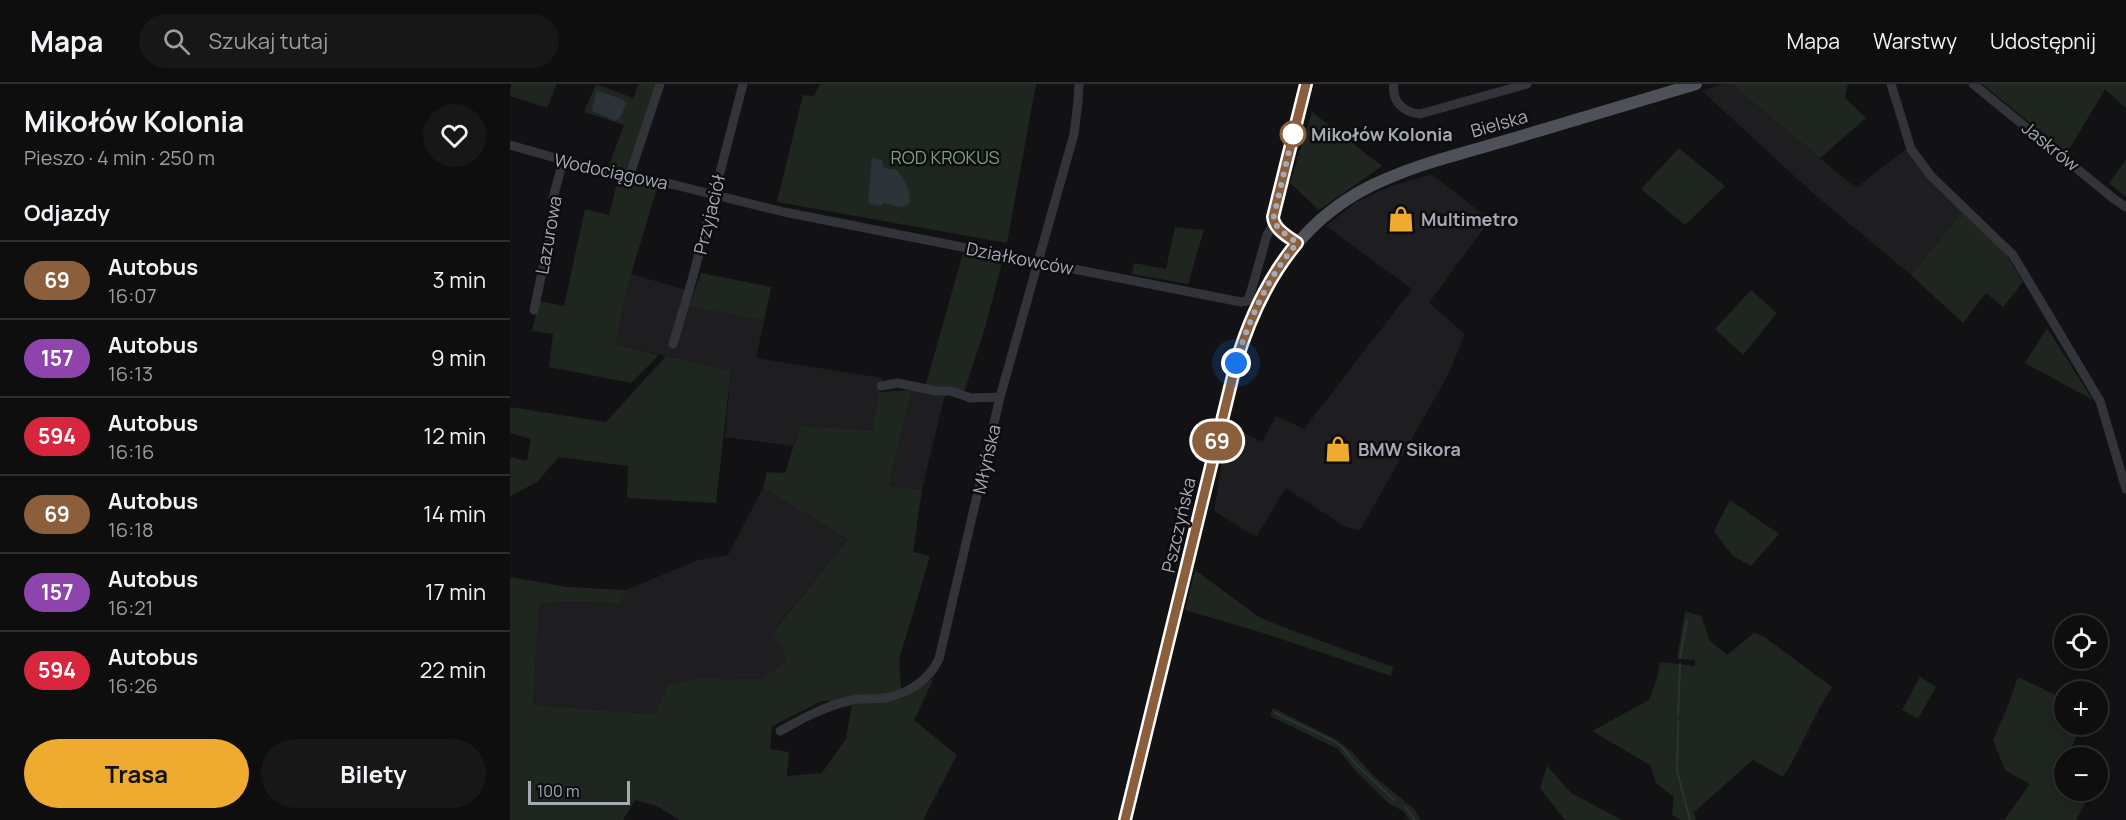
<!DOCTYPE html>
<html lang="pl">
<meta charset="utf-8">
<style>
body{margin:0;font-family:Manrope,sans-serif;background:#171718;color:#f1f3f6;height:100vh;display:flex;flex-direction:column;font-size:22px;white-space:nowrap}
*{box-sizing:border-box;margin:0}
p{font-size:20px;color:#9b9c9e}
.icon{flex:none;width:33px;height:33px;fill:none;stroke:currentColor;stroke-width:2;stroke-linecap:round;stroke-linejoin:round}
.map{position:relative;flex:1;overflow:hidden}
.sheet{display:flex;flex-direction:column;background:#0e0e0f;width:510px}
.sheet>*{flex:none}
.badge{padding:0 12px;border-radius:20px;font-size:21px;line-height:39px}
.buttons{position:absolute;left:1544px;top:531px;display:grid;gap:12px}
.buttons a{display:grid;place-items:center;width:54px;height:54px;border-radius:50%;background:#0e0e0f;box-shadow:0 3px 15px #0003,0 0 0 2px #2e2e2f;font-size:30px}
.scale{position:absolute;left:18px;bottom:15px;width:102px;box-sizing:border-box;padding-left:6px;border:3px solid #a4a9b4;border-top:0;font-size:16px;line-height:21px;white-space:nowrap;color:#a4a9b4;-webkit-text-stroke:4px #0d0d0f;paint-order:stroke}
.you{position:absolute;width:30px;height:30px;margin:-15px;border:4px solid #fff;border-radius:50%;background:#1a73e8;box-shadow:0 0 0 9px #1a73e833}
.map>.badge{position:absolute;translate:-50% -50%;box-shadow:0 0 0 3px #fff}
h2{padding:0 24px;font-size:22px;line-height:54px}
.round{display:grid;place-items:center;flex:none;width:63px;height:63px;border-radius:32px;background:#171718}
.summary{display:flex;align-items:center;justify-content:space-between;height:102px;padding:0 24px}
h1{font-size:28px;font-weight:700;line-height:45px}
.primary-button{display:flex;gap:12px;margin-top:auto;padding:12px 24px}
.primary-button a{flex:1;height:69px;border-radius:36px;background:#efab2f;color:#111;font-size:24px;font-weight:700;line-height:69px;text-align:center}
.primary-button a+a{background:#171718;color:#f1f3f6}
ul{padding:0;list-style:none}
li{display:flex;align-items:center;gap:18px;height:78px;padding:0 24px;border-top:2px solid #2e2e2f}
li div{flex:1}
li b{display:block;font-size:22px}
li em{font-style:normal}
li .badge{min-width:66px;font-weight:700;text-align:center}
header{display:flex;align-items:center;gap:36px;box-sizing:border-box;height:84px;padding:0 30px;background:#0e0e0f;border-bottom:2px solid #2e2e2f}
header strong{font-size:28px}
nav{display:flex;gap:33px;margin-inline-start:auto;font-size:21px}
.search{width:420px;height:54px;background:#171718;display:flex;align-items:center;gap:15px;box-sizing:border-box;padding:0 21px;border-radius:33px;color:#9b9c9e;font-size:22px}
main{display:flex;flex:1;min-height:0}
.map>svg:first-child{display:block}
</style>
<header>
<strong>Mapa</strong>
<div class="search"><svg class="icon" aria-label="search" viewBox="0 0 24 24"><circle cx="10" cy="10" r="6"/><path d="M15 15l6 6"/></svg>Szukaj tutaj</div>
<nav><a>Mapa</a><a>Warstwy</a><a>Udostępnij</a></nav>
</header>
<main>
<section class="sheet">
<div class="summary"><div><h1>Mikołów Kolonia</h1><p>Pieszo · 4 min · 250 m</p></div><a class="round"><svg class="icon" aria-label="heart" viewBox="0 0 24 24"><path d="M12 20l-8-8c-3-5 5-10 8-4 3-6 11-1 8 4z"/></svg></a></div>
<h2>Odjazdy</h2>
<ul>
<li><span class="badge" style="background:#8b5e3c;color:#fff">69</span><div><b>Autobus</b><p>16:07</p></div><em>3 min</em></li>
<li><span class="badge" style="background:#8e44ad;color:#fff">157</span><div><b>Autobus</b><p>16:13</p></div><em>9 min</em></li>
<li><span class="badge" style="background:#d7263d;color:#fff">594</span><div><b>Autobus</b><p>16:16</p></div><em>12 min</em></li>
<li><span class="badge" style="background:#8b5e3c;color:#fff">69</span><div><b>Autobus</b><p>16:18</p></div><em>14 min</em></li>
<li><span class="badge" style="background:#8e44ad;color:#fff">157</span><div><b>Autobus</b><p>16:21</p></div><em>17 min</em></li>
<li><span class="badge" style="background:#d7263d;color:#fff">594</span><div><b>Autobus</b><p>16:26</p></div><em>22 min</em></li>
</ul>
<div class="primary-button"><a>Trasa</a><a>Bilety</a></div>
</section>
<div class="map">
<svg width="1616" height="736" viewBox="0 0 1616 736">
<rect width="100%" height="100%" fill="#121214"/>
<!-- built -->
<path fill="#1e1e21" d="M 1212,0 L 1221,0 L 1346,104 L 1397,64 L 1453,127 L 1401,191 L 1304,110 L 1192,7 Z
M 922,90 L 980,136 L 919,219 L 955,250 L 938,291 L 850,446 L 835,443 L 776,404 L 746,453 L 704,427 L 718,340 L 752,358 L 766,332 L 794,345 L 902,205 L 816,142 L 846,118 L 881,102 Z
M 121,190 L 177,206 L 180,222 L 254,237 L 246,274 L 372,294 L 362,346 L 290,342 L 283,362 L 215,353 L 221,287 L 105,260 Z
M 402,306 L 435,311 L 412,405 L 379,402 Z
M 253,404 L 338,455 L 263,547 L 277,576 L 252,595 L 190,594 L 145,630 L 23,621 L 29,521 L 49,518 L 111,519 L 116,506 L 188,476 L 218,471 Z"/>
<!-- green -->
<path fill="#1e261f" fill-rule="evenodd" d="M 1,0 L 47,0 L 37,24 L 0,12 Z
M 86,0 L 123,14 L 129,0 L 147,0 L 115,90 L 98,84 L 114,41 L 74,28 Z
M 310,0 L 526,0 L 497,159 L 267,118 L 293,11 L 304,12 Z
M 1221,0 L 1338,0 L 1335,14 L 1356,34 L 1310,74 Z
M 1472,0 L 1616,0 L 1616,24 L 1595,5 L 1557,69 Z
M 802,28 L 872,82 L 809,126 L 780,99 Z
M 1169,64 L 1215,102 L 1175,141 L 1131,105 Z
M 1616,76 L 1616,113 L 1599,99 Z
M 108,95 L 148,101 L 121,190 L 105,260 L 149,271 L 121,299 L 39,283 L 43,250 L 22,247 L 29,217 L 54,222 L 75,125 L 99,131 Z
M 1453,127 L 1493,165 L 1513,198 L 1493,223 L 1476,209 L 1453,239 L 1401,191 Z
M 665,143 L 694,146 L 678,200 L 622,190 L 624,179 L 656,185 Z
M 453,169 L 493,175 L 475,244 L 454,308 L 416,300 Z
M 191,189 L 261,203 L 254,237 L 179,222 Z
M 1241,206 L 1267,229 L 1233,271 L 1205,245 Z
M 1537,244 L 1583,316 L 1515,279 Z
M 156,272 L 221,287 L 206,419 L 117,414 L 118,382 L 49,373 L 27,398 L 0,412 L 0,373 L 17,377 L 21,355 L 0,349 L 0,323 L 96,338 Z
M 402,306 L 379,402 L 412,405 L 403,468 L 420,472 L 389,576 L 392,615 L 424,594 L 404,636 L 447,671 L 413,736 L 170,736 L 147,722 L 125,716 L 113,736 L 0,736 L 0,493 L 57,503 L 116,506 L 111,519 L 49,518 L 29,521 L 23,621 L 145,630 L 158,601 L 190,594 L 252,595 L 277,576 L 263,548 L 338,455 L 253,404 L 257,388 L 275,389 L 290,342 L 362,346 L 369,308 ZM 312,617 L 342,619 L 336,655 L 312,689 L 277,692 L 279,668 L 260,665 L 262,642 Z
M 1220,416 L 1269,450 L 1241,482 L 1222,471 L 1204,447 Z
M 685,486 L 749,533 L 778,545 L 883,583 L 881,592 L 753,549 L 675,526 Z
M 1175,527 L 1191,532 L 1200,557 L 1217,571 L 1244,549 L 1253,552 L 1322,603 C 1303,632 1292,664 1273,693 L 1243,676 L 1184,728 L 1186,736 L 1171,736 L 1162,731 L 1164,713 L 1146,699 L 1140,681 L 1082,647 L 1139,616 L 1147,594 L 1150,578 L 1185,582 L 1185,576 L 1167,575 Z
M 1410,593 L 1426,603 L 1408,635 L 1392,626 Z
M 1508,593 L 1554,615 L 1554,640 L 1572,641 L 1557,673 L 1554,674 L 1554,706 L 1582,707 L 1566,736 L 1494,736 L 1520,700 L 1495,686 L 1483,656 L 1497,624 Z
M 763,624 L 827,656 L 841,667 L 865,693 L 903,724 L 911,736 L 899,736 L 893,727 L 878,719 L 843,684 L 828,665 L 760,632 Z
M 1037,682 L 1061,709 L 1112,736 L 1055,736 L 1030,704 Z"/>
<!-- water -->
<path fill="#2b3339" d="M 89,7 L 114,16 L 116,20 L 110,34 L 105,37 L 82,27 L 86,8 Z
M 362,74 L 372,76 L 374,84 L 387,86 C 394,96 401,106 400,118 L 396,122 L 388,123 L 374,119 L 370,122 L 360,120 L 358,117 Z"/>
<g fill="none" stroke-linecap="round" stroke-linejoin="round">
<!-- stream -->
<path stroke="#2b3339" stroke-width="2" d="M 1170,574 L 1177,536
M 765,629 L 824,657 L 832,663 L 847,681 L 884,716
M 1168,632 L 1170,580
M 1168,638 L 1167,687 L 1180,736
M 895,723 L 905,736"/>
<!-- minor -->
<path stroke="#333439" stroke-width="9" d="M 884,0 C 881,17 894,29 910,30 L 1017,0
M 1381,0 L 1401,65 L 1421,92 L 1503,171 L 1590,317 L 1616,405
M 1463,0 L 1604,115 L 1616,123
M 0,61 L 110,92 L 161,100 L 274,128 L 731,218 L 737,217 L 740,211 L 757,151 L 764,140
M 119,93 L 150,0
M 787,159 L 764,140 L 763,133 L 796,0
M 24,226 L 46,122 L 43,114 L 53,77
M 163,260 L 182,196 L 233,0
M 371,302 L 387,299 L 427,307 L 440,307 L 461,314 L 490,313
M 270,647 C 292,635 313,623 338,617 C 350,613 362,616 375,614 C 398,610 419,596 429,575 L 490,313 L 564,50 L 568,18 L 569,0"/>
<!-- major -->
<path stroke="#4f5158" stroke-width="12" d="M 615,736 L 726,279 C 751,197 794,129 876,95 C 915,78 957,68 998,56 C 1060,37 1123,19 1186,0"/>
</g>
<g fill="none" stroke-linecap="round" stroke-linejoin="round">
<!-- line casing -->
<g stroke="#fff" stroke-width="14">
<path id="line" d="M 615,736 L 726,279 C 739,235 757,195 787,159 C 777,152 764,145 763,133 L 796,0"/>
</g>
<!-- line -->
<use href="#line" stroke="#8b5e3c" stroke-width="9"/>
<!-- walk -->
<path stroke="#a4a9b4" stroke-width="6" stroke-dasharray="0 10.8" d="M 726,279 C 739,235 757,195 787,159 L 769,145 L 763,136 L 783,50"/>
</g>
<!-- icons -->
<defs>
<g id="shop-bare" transform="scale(2.07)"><path d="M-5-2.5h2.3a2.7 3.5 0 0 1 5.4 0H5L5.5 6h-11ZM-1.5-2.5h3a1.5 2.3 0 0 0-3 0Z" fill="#efab2f" stroke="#0d0d0f" stroke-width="2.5" paint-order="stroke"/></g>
</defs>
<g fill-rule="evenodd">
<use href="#shop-bare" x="891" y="135"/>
<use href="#shop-bare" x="828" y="365"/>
</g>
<!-- markers -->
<circle fill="#fff" stroke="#8b5e3c" stroke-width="3" cx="783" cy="50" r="12"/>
<g text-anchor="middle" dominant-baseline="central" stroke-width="5" stroke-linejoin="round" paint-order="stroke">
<!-- street labels -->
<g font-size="18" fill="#a4a9b4" stroke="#0d0d0f">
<text transform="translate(989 39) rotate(-16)">Bielska</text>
<text transform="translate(1541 62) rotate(39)">Jaskrów</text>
<text transform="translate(101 87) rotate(12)">Wodociągowa</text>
<text transform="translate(199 130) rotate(-76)">Przyjaciół</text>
<text transform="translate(38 151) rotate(-80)">Lazurowa</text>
<text transform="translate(510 174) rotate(11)">Działkowców</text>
<text transform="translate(476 375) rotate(-77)">Młyńska</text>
<text transform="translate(668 441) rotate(-77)">Pszczyńska</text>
</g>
<!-- stop labels -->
<g font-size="18" font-weight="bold" fill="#a4a9b4" stroke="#0d0d0f" text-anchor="start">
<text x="801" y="50">Mikołów Kolonia</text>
</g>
<!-- park labels -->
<g font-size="18" fill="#7b9f7c" stroke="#0d0d0f">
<text x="435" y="73">ROD KROKUS</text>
</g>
<!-- poi labels -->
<g font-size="18" font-weight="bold" fill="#a4a9b4" stroke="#0d0d0f" text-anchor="start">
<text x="911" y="135">Multimetro</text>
<text x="848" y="365">BMW Sikora</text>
</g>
</g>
</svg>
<div class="buttons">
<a><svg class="icon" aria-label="locate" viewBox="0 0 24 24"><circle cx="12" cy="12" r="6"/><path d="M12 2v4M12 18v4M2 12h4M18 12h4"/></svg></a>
<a>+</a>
<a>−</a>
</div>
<div class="scale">100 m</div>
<div class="you" style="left:726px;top:279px"></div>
<b class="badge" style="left:707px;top:357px;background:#8b5e3c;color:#fff">69</b>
</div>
</main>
